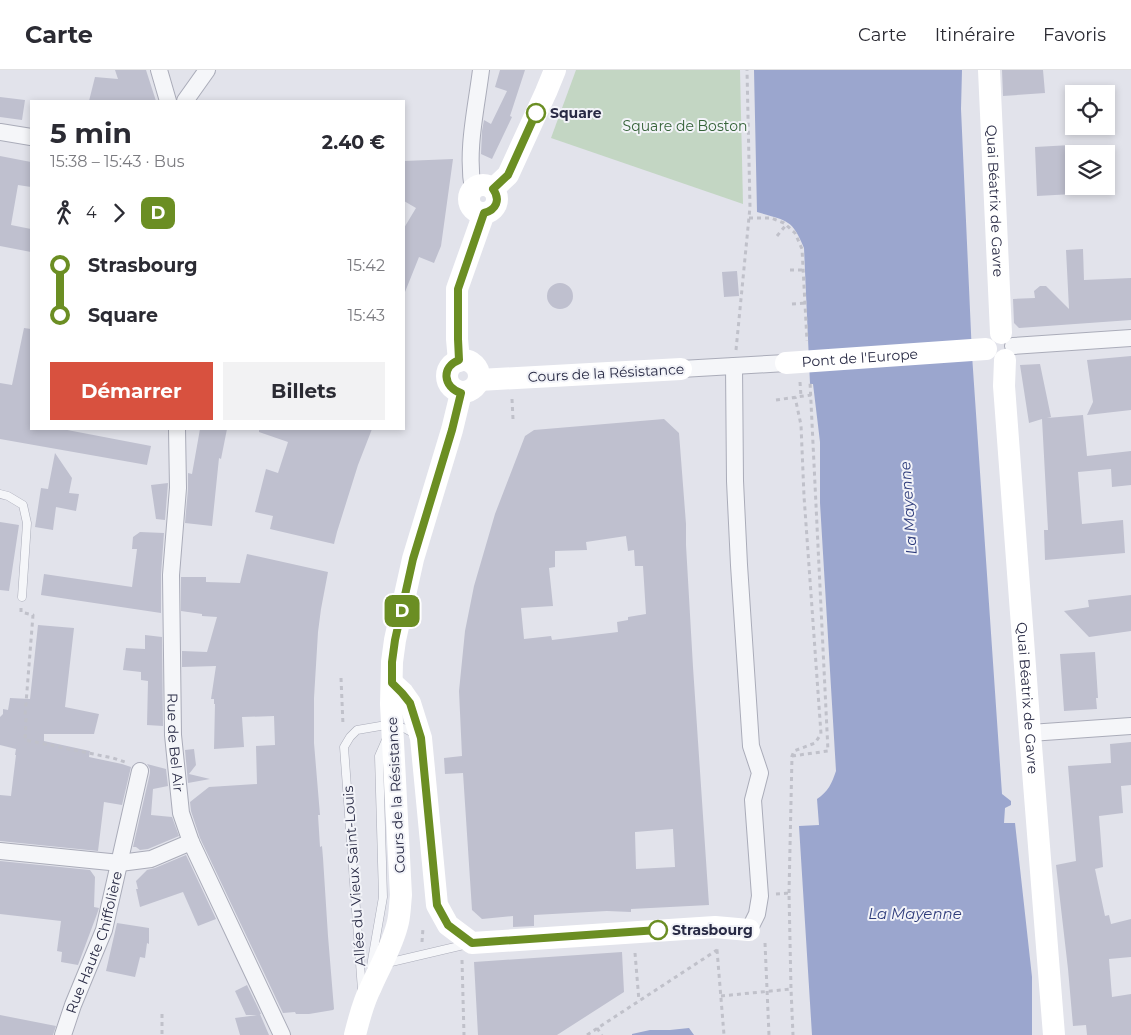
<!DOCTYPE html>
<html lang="fr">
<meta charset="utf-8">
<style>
body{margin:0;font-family:Montserrat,sans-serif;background:#f2f2f3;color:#2b2b33;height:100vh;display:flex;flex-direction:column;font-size:19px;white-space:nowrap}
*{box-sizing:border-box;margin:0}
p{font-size:16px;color:#7c7c81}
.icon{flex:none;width:28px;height:28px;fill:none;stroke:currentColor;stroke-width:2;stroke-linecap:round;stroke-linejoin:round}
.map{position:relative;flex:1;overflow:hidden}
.panel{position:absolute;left:30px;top:30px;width:375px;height:330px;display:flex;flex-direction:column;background:#fff;border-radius:0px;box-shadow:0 2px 8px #0003}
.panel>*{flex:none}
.badge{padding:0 10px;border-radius:8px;font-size:18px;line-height:32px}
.tools{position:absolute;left:1065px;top:15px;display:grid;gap:10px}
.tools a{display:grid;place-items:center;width:50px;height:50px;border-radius:0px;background:#fff;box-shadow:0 2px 8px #0003;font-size:25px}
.map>.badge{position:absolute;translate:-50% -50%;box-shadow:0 0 0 2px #fff}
.legs{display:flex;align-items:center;gap:8px;height:55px;padding:0 20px;font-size:16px}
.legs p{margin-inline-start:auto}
.headline{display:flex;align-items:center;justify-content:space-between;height:85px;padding:0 20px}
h1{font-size:28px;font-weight:700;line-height:38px}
.cta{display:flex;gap:10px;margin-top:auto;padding:10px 20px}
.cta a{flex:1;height:58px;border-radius:0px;background:#d8513f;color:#fff;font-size:20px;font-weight:700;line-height:58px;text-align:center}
.cta a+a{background:#f2f2f3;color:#2b2b33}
ul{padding:0 20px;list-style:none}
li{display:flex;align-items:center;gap:18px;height:50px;font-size:19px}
li i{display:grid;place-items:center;width:8px;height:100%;margin:0 6px;background:currentColor}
li i::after{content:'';width:12px;height:12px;margin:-6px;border:4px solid;border-radius:50%;background:#fff}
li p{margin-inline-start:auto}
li:first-child i{background:linear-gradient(#0000 50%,currentColor 0)}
li:last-child i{background:linear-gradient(currentColor 50%,#0000 0)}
header{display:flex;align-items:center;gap:30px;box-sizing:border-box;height:70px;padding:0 25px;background:#fff;border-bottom:1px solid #e1e1e2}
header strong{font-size:24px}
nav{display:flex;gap:28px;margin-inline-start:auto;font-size:18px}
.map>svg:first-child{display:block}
</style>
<header>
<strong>Carte</strong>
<nav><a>Carte</a><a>Itinéraire</a><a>Favoris</a></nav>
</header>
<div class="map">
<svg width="1131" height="965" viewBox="0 0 1131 965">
<rect width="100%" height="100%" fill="#e2e3eb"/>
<!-- green -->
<path fill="#c3d6c3" d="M 576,0 L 740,0 L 743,134 L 551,68 Z"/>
<!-- water -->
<path fill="#9ba6ce" d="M 754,0 L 962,0 L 961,39 L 972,285 L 1002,724 L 1011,731 L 1011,735 L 1005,738 L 1004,753 L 1015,753 L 1032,907 L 1032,965 L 812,965 L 799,756 L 819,755 L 817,729 C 828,722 832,713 836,701 L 820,433 L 820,372 L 813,314 L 810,314 L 804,178 C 792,148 786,151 757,142 Z
M 689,958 L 694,965 L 632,965 L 632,964 L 650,960 L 670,960 Z"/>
<!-- building -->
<path fill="#bfc0cf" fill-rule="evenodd" d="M 115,0 L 146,0 L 156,31 L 89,31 L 95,7 L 118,9 Z
M 500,0 L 525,0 L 510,46 L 512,47 L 492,89 L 481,84 L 482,61 L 484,50 L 491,54 L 507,21 L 495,17 Z
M 1002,0 L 1043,0 L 1045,23 L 1003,26 Z
M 0,27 L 25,30 L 22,50 L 0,47 Z
M 1071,75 L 1073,124 L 1037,126 L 1035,77 Z
M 0,86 L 31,92 L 31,117 L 18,115 L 11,155 L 31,159 L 31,182 L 0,176 Z
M 453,89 L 441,176 L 434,193 L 419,187 L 405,222 L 404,222 L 404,158 L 416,138 L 404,131 L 404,91 Z
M 1083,179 L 1084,210 L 1131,208 L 1131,250 L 1019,258 L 1014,253 L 1013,229 L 1035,228 L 1034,221 L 1040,216 L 1046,216 L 1069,239 L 1066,180 Z
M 737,201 L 739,226 L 724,227 L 722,202 Z
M547 226a13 13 0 1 1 26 0a13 13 0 1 1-26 0Z
M 24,258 L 31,259 L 31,359 L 62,359 L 151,376 L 147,395 L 0,369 L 0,313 L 12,315 Z
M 1131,286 L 1131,340 L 1087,345 L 1093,332 L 1087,290 Z
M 1040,294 L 1051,347 L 1047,348 L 1083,345 L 1087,386 L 1131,381 L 1131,415 L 1112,417 L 1111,399 L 1078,402 L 1082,454 L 1123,450 L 1125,483 L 1045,490 L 1044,460 L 1048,460 L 1042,349 L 1029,353 L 1020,295 Z
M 664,349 L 679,363 L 686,454 L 686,475 L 693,597 L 709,835 L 631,839 L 631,842 L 607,841 L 534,845 L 534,856 L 513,857 L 513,846 L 482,849 L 472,840 L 463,703 L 445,704 L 444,688 L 462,686 L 459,621 L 465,561 L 474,516 L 495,444 L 525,366 L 534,360 ZM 626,466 L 628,481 L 634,480 L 635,496 L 643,496 L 646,544 L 628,547 L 628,550 L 617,552 L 618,562 L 552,570 L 551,566 L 524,569 L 521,538 L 553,536 L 549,498 L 555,497 L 555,481 L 587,480 L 586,472 ZM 673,759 L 675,797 L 636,799 L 635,762 Z
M 200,359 L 227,359 L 221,389 L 219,388 L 212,456 L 185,453 L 188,419 L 188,403 L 192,404 Z
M 259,359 L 372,359 L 358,395 L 337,462 L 334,474 L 270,459 L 273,446 L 255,442 L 266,399 L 278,403 L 288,372 L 259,362 Z
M 55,383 L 72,408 L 69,423 L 79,424 L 76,441 L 56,437 L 53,460 L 35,457 L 41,418 L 48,419 Z
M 168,413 L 165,450 L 156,449 L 151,415 Z
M 0,452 L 19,455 L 9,521 L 0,520 Z
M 140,462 L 164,463 L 161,504 L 161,543 L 41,525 L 44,504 L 132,517 L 137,479 L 132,479 L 133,467 Z
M 247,484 L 328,502 L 321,539 L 318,562 L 314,628 L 314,673 L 320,745 L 318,745 L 320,777 L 322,776 L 323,788 L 328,866 L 334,939 L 333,940 L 309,944 L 296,944 L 295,942 L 283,943 L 200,768 L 191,741 L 190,732 L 209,717 L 257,714 L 256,676 L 275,675 L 274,646 L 242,647 L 244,677 L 214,679 L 215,634 L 214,634 L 214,629 L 211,629 L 216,596 L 182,597 L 182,581 L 207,582 L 217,547 L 202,546 L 202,544 L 181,541 L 181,507 L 206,507 L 206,512 L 240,513 Z
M 1131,525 L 1131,561 L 1089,567 L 1064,541 L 1089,537 L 1088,530 Z
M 38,555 L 74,558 L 65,637 L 99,644 L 94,664 L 44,664 L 44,671 L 90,681 L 89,687 L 122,694 L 131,697 L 122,735 L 104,732 L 98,781 L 0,771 L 0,725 L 11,726 L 16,685 L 15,685 L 16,679 L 0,675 L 0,647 L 3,644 L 3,639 L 8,640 L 10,628 L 30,629 Z
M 145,565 L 162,567 L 163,656 L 147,655 L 148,611 L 141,610 L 141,602 L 123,600 L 126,578 L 145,579 Z
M 1095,582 L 1098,628 L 1096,628 L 1097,639 L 1064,641 L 1060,584 Z
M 1131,672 L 1131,715 L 1121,716 L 1123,743 L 1099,746 L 1103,797 L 1095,799 L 1105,846 L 1109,845 L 1111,854 L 1131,849 L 1131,887 L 1109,889 L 1112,927 L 1131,924 L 1131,965 L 1087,965 L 1086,955 L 1073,956 L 1068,899 L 1056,795 L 1076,791 L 1068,696 L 1111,693 L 1110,674 Z
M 194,679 L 196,695 L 189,704 L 210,709 L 188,713 L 185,680 Z
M 147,694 L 166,699 L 168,716 L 153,719 L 151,745 L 172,747 L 179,766 L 148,779 L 140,780 L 136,777 L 133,777 L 150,703 L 150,699 Z
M 186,785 L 216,849 L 198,856 L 183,822 L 140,837 L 136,819 L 138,819 L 136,811 L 147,800 L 155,798 Z
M 0,791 L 90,800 L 95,807 L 94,837 L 99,838 L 97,844 L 78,895 L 61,892 L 62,882 L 57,881 L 61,851 L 0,844 Z
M 117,853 L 149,858 L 149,874 L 147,873 L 145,888 L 140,887 L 135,907 L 106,901 Z
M 622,882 L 624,922 L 557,965 L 478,965 L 474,892 Z
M 247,915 L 261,944 L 260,944 L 269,965 L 240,965 L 235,948 L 257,945 L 246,945 L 235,921 Z
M 0,945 L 56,956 L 53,965 L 0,965 Z"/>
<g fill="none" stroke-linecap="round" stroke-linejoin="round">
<!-- lane casing -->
<g stroke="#aaacb9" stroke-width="9">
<path id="lane" d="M 0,424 L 8,426 L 23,435 L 27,453 L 22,527
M 387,893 L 468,874
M 371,896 L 383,827 L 379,686 L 386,670
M 362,920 L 344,677 L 350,667 L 357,660 L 392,654 L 406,659 L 415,664"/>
</g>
<!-- street casing -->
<g stroke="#aaacb9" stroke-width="18">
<g id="street">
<path d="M 159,0 L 168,31"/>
<path d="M 185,31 L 207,0"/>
<path d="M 0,62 L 31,67"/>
<path d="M 473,120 C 466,80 476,40 481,0"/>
<path d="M 1013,276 L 1131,268"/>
<path d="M 734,296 L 735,411 L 739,495 L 751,676 L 760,703 L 753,730 L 760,826 L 757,844 L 749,860"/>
<path d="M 681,299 L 786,293"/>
<path id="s1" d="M 177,359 L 178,418 L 171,505 L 173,665 L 181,743 L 191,772 L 282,965"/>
<path d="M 1030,663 L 1131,656"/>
<path d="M 0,781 L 120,793 L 151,789 L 191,772"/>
<path id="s2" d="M 63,965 L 73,935 L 104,860 L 140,701"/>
</g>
</g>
<!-- path -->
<path stroke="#c0c1ca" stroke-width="3" stroke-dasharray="4 4" stroke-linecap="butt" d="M 749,148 L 771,148 L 784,153 L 795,163 L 802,179 L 807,271
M 777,166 L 786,155
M 790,200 L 803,200
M 792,234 L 805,233
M 736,280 L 750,137 L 747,0
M 800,312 L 801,327
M 512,329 L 513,349
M 776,330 L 811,325
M 21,538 L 21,542 L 33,545 L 25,646 L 26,649 L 25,670 L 113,688 L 125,692
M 341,608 L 343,655
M 792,686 L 828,681 L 810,312
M 789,823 L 792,686 L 794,681 L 815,673 L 821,664 L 804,426 L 801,355 L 795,327
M 776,824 L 789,823 L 791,919 L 793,965
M 422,872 L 423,858
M 765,873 L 769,965
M 717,880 L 724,965
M 635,883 L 639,931
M 462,890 L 464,965
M 721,926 L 791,919
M 162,944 L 162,965
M 597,958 L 602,965
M 587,965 L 717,880 L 717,878"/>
<!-- lane -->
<use href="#lane" stroke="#f5f6f9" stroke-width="8"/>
<!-- street -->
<use href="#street" stroke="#f5f6f9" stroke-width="16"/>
<!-- secondary -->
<g stroke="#fff" stroke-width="22">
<path id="s3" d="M 989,0 L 1001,263"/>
<circle cx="483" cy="129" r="14"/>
<path d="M 493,119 L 508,105 L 546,22 L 555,0"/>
<circle cx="463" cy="306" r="16"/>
<path id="s4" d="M 1005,290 L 1004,316 L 1030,663 L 1054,965"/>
<path d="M 459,291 L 457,269 L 457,219 L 484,143"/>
<path d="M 479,310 L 681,299"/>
<path d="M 392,613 L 403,623 L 410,633 L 421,668 L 437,835 L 448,855 L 472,873 L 715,857 L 749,860"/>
<path d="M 355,965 C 359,949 363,932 371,917 C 380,896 393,875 398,852 C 400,843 400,834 401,825 L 391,634 L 392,592 L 395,570 L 413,489 L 452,360 L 461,323"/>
</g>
<!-- secondary-bridge -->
<path stroke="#fff" stroke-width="22" id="s5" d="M 786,293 L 986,279"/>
</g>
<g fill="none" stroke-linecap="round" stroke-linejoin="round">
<!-- line-1 casing -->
<g stroke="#fff" stroke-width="11">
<path id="line-1" d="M 536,43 L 508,105 L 493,119 C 501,130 496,140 484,143 L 458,219 L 458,269 L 459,290 C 441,297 443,317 461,323 L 452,360 L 413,489 L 395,570 L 392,592 L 392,613 L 402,623 L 410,633 L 421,668 L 437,835 L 448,855 L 472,873 L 658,860"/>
</g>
<!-- line-1 -->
<use href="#line-1" stroke="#6b8e23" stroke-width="8"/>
</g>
<!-- markers -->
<g fill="#fff" stroke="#6b8e23" stroke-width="2.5">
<circle cx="536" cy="43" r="9"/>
<circle cx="658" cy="860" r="9"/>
</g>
<g text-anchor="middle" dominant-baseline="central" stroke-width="4" stroke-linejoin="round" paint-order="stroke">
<!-- stop labels -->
<g font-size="14" font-weight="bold" fill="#292b45" stroke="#f2f3f8" text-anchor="start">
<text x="550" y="43">Square</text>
<text x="672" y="860">Strasbourg</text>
</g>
<!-- park labels -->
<g font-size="14" fill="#356238" stroke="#f2f3f8">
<text x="685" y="56">Square de Boston</text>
</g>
<!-- street labels -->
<g font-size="14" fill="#292b45" stroke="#f2f3f8">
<text stroke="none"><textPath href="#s3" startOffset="131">Quai Béatrix de Gavre</textPath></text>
<text stroke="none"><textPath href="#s5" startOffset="74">Pont de l'Europe</textPath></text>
<text transform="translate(606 303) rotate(-3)">Cours de la Résistance</text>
<text stroke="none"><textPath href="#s4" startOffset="339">Quai Béatrix de Gavre</textPath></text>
<text stroke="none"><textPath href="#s1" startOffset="314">Rue de Bel Air</textPath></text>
<text transform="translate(396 725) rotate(-93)">Cours de la Résistance</text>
<text transform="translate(354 806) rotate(-94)">Allée du Vieux Saint-Louis</text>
<text stroke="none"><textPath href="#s2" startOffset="98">Rue Haute Chiffolière</textPath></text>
</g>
<!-- water labels -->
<g font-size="15" font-style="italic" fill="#2f3d7c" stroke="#f2f3f8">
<text transform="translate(908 438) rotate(-94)">La Mayenne</text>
<text x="915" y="843">La Mayenne</text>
</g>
</g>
</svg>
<div class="tools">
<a><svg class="icon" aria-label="locate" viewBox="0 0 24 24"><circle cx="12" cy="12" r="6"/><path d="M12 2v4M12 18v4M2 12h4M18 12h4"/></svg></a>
<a><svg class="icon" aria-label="layers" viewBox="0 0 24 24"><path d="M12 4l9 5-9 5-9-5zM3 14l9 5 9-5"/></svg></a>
</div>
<b class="badge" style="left:402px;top:541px;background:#6b8e23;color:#fff">D</b>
<section class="panel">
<div class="headline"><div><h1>5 min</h1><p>15:38 – 15:43 · Bus</p></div><b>2.40 €</b></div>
<div class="legs"><svg class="icon" aria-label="walk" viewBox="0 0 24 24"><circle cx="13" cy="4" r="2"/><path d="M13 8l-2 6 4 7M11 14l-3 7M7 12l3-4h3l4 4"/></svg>4<svg class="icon" aria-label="forward" viewBox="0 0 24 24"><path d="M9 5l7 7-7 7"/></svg><b class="badge" style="background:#6b8e23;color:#fff">D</b></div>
<ul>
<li><i style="color:#6b8e23"></i><b>Strasbourg</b><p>15:42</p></li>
<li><i style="color:#6b8e23"></i><b>Square</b><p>15:43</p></li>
</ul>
<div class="cta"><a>Démarrer</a><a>Billets</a></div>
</section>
</div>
